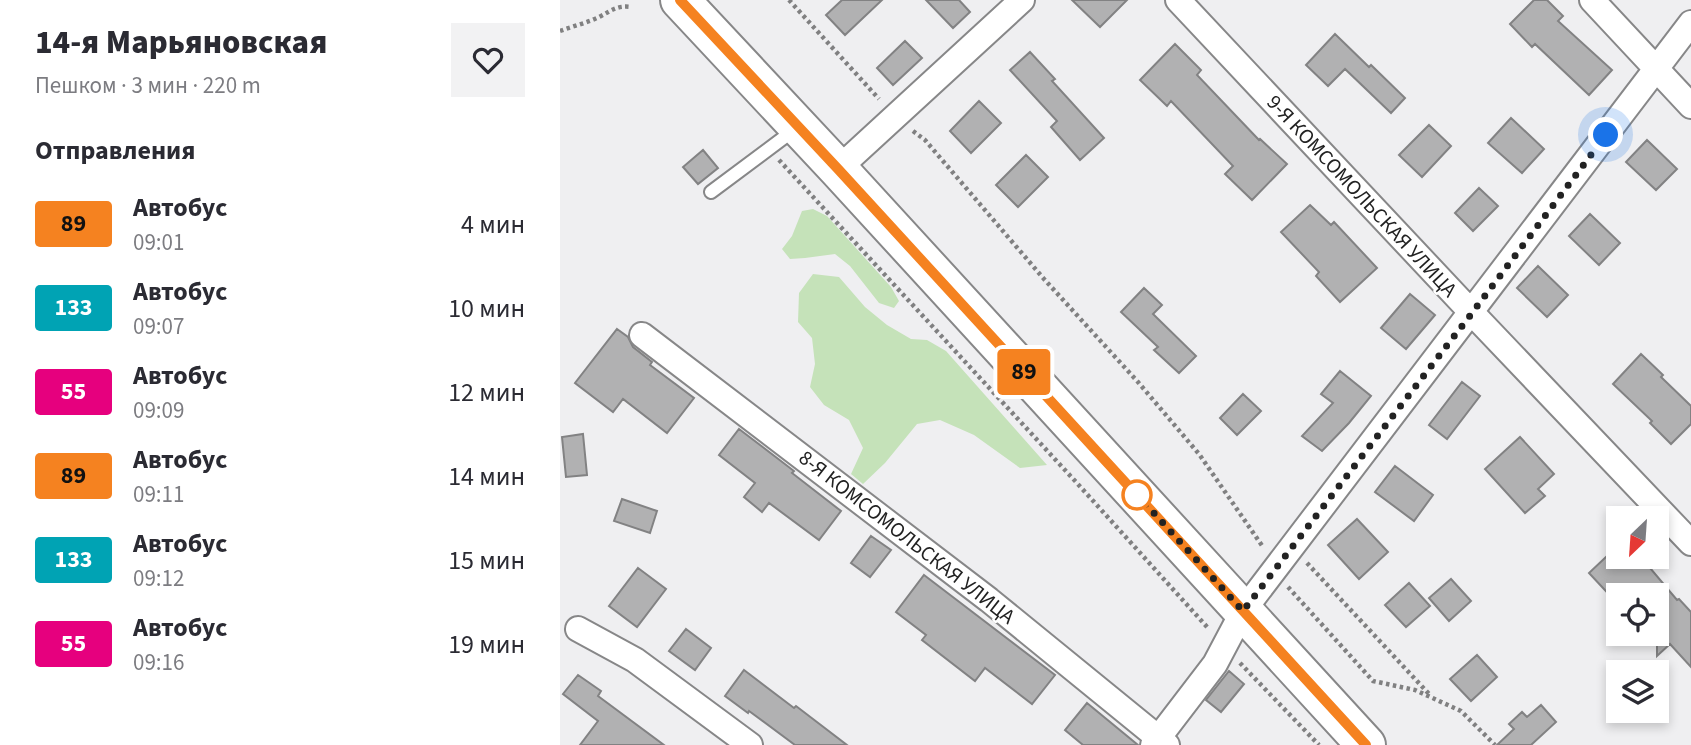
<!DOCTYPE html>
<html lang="ru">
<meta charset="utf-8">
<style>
body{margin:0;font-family:"Source Sans 3",sans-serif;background:#f2f2f3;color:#2b2b33;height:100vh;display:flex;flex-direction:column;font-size:26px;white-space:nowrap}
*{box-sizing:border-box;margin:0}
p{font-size:23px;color:#7c7c81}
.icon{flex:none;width:38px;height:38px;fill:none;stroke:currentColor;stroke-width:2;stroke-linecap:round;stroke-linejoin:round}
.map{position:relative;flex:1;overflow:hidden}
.sheet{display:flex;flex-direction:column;background:#fff;width:560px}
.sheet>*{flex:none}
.badge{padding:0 14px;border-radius:5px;font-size:24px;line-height:46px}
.needle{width:46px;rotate:205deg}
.buttons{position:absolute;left:1046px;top:506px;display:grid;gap:14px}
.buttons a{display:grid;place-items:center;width:63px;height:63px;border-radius:0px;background:#fff;box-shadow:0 4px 10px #0003;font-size:35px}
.you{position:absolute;width:35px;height:35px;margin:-18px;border:5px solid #fff;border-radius:50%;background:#1a73e8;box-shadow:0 0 0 10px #1a73e833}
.map>.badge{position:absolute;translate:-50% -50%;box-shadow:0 0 0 4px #fff}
h2{padding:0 35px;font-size:26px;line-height:63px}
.round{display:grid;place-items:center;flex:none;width:74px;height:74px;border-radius:0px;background:#f2f2f3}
.overview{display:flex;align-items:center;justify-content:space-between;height:119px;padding:0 35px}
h1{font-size:33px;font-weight:800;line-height:52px}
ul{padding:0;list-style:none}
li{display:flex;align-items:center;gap:21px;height:84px;padding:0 35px}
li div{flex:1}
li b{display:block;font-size:26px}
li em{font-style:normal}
li .badge{min-width:77px;font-weight:700;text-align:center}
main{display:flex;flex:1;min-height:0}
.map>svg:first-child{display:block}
</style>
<main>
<section class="sheet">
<div class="overview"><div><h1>14-я Марьяновская</h1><p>Пешком · 3 мин · 220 m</p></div><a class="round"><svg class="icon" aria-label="heart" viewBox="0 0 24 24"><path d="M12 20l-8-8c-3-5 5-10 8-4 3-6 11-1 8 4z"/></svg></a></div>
<h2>Отправления</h2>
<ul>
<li><span class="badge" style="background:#f58220;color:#111">89</span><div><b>Автобус</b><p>09:01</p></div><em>4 мин</em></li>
<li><span class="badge" style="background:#00a3b4;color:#fff">133</span><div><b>Автобус</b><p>09:07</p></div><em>10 мин</em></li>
<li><span class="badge" style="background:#e6007e;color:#fff">55</span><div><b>Автобус</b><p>09:09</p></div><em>12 мин</em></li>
<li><span class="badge" style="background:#f58220;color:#111">89</span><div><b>Автобус</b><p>09:11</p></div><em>14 мин</em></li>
<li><span class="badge" style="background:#00a3b4;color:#fff">133</span><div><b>Автобус</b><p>09:12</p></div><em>15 мин</em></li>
<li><span class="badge" style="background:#e6007e;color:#fff">55</span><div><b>Автобус</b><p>09:16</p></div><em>19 мин</em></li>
</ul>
</section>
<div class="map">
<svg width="1131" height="745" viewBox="0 0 1131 745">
<rect width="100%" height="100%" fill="#efeff1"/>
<!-- green -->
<path fill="#c5e2b9" d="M 253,209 L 267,216 L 331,287 L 339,301 L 334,308 L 319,303 L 290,266 L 275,254 L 245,258 L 230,259 L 222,249 L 232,236 L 242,211 Z
M 253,274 L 279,277 L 305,307 L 327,325 L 351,339 L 367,340 L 386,351 L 487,465 L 460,468 L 414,435 L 380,420 L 357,424 L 325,463 L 303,484 L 291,474 L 303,448 L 289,420 L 264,405 L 250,387 L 255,364 L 252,338 L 238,322 L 239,293 Z"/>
<!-- building -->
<path fill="#b1b1b2" stroke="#828283" stroke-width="2" d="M 282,0 L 322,0 L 285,35 L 266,15 Z
M 366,0 L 399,0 L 410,12 L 393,28 Z
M 512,0 L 567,0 L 540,27 Z
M 974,0 L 987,0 L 1003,16 L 998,21 L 1052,70 L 1029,95 L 975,44 L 972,47 L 950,24 Z
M 775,34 L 809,67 L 811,65 L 845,98 L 831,113 L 785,69 L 768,86 L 746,65 Z
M 345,41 L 362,58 L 333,85 L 317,68 Z
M 615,44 L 641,70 L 637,75 L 699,140 L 700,139 L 727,164 L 692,200 L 665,174 L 673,166 L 611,101 L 607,106 L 580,80 Z
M 470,52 L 495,79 L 492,81 L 544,138 L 520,160 L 491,127 L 497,121 L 450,70 Z
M 419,101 L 441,123 L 411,153 L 390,131 Z
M 951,118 L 984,149 L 962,173 L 928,143 Z
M 869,125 L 891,146 L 862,177 L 839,155 Z
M 1087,140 L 1117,169 L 1096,190 L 1066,162 Z
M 143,150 L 158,168 L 138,184 L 123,167 Z
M 466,155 L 488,177 L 458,207 L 436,185 Z
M 919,188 L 938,206 L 913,231 L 895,213 Z
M 750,205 L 771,225 L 774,222 L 817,268 L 780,302 L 756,276 L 759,272 L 721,232 Z
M 1030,214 L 1060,243 L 1039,265 L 1009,236 Z
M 978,266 L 1008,295 L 987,317 L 957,288 Z
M 584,288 L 602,305 L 593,314 L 636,356 L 619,373 L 594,350 L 598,347 L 561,312 Z
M 850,294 L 875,315 L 846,349 L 821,328 Z
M 57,329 L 68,337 L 73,347 L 92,362 L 90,365 L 134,398 L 107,433 L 63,399 L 53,412 L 15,383 Z
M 1081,354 L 1103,375 L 1101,377 L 1131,406 L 1131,424 L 1111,444 L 1090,423 L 1092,421 L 1053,384 Z
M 780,371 L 811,396 L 789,423 L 762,451 L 742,436 L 773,403 L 761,394 Z
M 902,382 L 920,396 L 887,439 L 869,425 Z
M 683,394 L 701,411 L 677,435 L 660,418 Z
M 179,429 L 234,471 L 232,473 L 281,511 L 259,540 L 209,503 L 202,512 L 184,497 L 195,483 L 159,455 Z
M 23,434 L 27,475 L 6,477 L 2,437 Z
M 960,437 L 994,474 L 978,489 L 985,496 L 965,513 L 925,469 Z
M 835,466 L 873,495 L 854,521 L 815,492 Z
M 62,499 L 97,511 L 90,533 L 54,521 Z
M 797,519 L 828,552 L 799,579 L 768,545 Z
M 311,536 L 331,550 L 310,577 L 291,563 Z
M 1047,556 L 1080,556 L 1117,600 L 1119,599 L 1131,612 L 1131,667 L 1110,644 L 1097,656 L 1097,595 L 1059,595 L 1059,601 L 1057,603 L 1029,573 Z
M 78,568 L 106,589 L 77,627 L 49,606 Z
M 364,575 L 495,675 L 472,704 L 425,668 L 415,681 L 362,640 L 366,635 L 336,612 Z
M 891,579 L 911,601 L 889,621 L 869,598 Z
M 849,583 L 870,606 L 846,627 L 825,605 Z
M 126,629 L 151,648 L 135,670 L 109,651 Z
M 917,655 L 937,677 L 911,701 L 890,679 Z
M 184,670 L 234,708 L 236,706 L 287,745 L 235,745 L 189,711 L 188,713 L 165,696 Z
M 669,671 L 684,684 L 661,712 L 646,700 Z
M 18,675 L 41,691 L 38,696 L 104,745 L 20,745 L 38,721 L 3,694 Z
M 527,703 L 578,745 L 523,745 L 505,730 Z
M 981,705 L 996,722 L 971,745 L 937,745 L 954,729 L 949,724 L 962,712 L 967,717 Z"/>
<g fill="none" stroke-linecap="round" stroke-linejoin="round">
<!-- lane casing -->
<g stroke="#878788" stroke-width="16">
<path id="lane" d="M 151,192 L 234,130"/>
</g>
<!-- street casing -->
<g stroke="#878788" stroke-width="28">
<path id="street" d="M 618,0 L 912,313 L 1131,543
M 1032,0 L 1131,106
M 278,169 L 462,0
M 82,335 L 429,600 L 607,745
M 18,629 L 75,660 L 190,745
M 593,745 L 655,664 L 683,611 L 1131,23"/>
</g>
<!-- primary casing -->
<g stroke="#878788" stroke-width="42">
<path id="primary" d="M 120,0 L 278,169 L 806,745"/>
</g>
<!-- path -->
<path stroke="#808081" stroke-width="4.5" stroke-dasharray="3.5 3.5" stroke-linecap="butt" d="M 229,0 L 319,99
M 0,31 C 13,26 27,23 39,17 C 51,11 57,5 71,7
M 353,131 L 365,140 L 484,279 L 578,382 L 639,454 L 703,547
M 219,160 L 516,482 L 648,628
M 747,563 L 870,695
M 728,587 L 813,681 L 855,690 L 901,711 L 935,745
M 680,663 L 759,745"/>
<!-- lane -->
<use href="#lane" stroke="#fff" stroke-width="12"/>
<!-- street -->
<use href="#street" stroke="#fff" stroke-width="24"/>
<!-- primary -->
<use href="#primary" stroke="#fff" stroke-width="38"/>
</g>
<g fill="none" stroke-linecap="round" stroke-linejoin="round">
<!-- line casing -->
<g stroke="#fff" stroke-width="16">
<path id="line" d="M 120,0 L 278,169 L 806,745"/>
</g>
<!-- line -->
<use href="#line" stroke="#f58220" stroke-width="10"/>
<!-- walk -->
<path stroke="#222" stroke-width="7" stroke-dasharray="0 12.6" d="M 577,495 L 573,490 L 683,611 L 912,313 L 1046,135"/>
</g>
<!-- markers -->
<circle fill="#fff" stroke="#f58220" stroke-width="3.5" cx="577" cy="495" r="14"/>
<g text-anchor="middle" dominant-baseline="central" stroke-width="5" stroke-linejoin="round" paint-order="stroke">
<!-- street labels -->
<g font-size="21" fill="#222" stroke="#fff">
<text transform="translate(802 196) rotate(47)">9-Я КОМСОМОЛЬСКАЯ УЛИЦА</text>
<text transform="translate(347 537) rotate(38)">8-Я КОМСОМОЛЬСКАЯ УЛИЦА</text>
</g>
</g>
</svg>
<div class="buttons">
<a><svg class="needle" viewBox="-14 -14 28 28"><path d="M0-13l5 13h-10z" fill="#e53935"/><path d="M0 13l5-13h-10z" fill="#7c7c81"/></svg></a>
<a><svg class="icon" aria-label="locate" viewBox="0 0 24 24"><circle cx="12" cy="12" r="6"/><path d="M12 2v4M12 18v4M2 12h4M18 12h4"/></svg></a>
<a><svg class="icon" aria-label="layers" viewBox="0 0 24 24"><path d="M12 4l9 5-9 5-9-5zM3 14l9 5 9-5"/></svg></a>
</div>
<div class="you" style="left:1046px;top:135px"></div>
<b class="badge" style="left:464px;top:372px;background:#f58220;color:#111">89</b>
</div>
</main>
